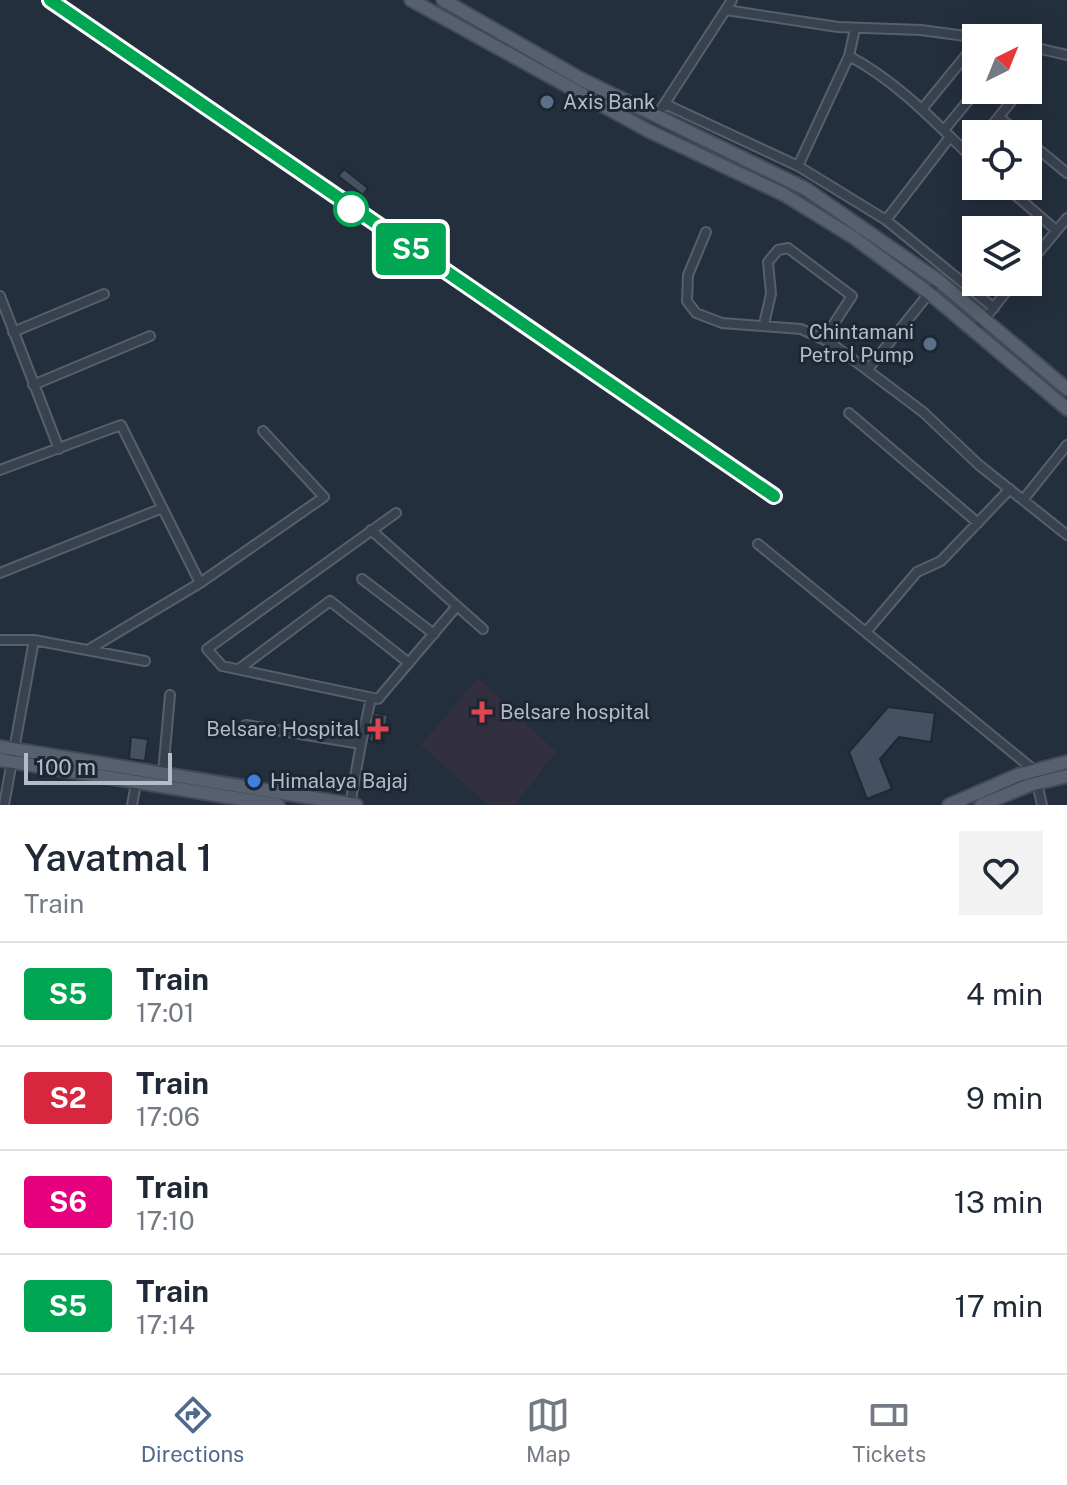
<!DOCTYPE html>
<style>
body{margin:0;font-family:"Public Sans",sans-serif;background:#f2f2f3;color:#1f2937;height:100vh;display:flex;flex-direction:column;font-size:30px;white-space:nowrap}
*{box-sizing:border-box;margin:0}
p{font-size:26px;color:#747a83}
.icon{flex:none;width:44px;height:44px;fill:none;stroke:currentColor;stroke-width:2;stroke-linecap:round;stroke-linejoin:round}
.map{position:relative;height:805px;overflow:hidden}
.drawer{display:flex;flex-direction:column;background:#fff;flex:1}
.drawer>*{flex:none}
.badge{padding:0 16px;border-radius:6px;font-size:28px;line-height:52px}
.needle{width:52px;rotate:43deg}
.buttons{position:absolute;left:962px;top:24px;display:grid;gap:16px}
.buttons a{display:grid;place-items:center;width:80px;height:80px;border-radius:0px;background:#fff;box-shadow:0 4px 20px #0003;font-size:40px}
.scale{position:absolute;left:24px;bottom:20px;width:148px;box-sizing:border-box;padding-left:8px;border:4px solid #b4bcc9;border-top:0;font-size:22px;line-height:28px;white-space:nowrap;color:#b4bcc9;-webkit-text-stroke:6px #1d2633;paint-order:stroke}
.map>.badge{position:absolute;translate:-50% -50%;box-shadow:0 0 0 4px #fff}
.round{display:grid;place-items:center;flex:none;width:84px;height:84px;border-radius:0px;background:#f2f2f3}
.head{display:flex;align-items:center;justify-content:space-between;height:136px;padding:0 24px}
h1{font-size:38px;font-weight:600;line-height:60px}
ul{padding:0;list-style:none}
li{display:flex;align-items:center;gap:24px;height:104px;padding:0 24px;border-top:2px solid #e0e1e3}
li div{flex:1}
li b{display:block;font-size:30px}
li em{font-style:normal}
li .badge{min-width:88px;font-weight:700;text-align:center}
.dock{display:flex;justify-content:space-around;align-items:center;height:112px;border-top:2px solid #e0e1e3;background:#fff;font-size:22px;color:#747a83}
.dock a{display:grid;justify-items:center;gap:4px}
.dock .current{color:#4f688e}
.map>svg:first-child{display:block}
</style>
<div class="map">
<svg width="1067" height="805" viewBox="0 0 1067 805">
<rect width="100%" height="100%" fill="#242f3e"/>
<!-- medical -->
<path fill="#32303f" d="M 478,678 L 556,752 L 515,805 L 488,805 L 421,745 Z"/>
<!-- building -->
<path fill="#455162" stroke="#1f2835" stroke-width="2" d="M 344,169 L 368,188 L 363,195 L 338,176 Z
M 888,707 L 935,713 L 931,742 L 899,737 L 880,759 L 892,789 L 867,799 L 849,752 Z
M 374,713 L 388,715 L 383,744 L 369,741 Z
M 131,737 L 148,739 L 145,761 L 129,759 Z"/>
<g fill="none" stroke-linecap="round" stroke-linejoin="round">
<!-- street casing -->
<g stroke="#565f6c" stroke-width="12">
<path id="street" d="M 726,10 L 838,27 L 921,30 L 980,38
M 1028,46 L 1067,55
M 849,56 C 898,82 936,123 976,162
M 966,56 L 976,64
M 665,104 L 798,166 L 886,220 L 994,308
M 923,108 L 976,43
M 656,117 L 732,0
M 999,117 L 1020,134
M 944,130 L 977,90
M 985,134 L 1014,98 L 1007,90
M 1028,141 L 1067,173
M 798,166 L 849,56 L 855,29
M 1005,186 L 1056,230
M 886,220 L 950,137
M 706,232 L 688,275 L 687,301 L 696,313 L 722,323 L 801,329 L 831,343 L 923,412 L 979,465 L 1067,535
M 1028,265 L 1067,218
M 0,296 L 59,449
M 764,324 L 771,294 L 768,262 L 778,250 L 788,248 L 852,296 L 824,339
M 13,332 L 104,294
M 974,332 L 1014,282
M 868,369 L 939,281
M 33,385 L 150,336
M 849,413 L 978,523
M 0,470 L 121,425 L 200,583
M 1023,500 L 1067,445
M 396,513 L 207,649 L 222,666 L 378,699 L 457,606
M 371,530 L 483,629
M 758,544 L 1034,770 L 1042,805
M 0,573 L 160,509
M 362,579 L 434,634
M 866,632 L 917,572 L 941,561 L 1010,489
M 0,640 L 34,640 L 145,661
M 88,650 L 200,583 L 324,497 L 263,431
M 239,669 L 330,601 L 409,663
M 246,725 L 361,744 L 350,805
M 361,744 L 371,698
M 163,773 L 170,695
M 4,805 L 34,640
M 132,805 L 137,778"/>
</g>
<!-- primary casing -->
<g stroke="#414a57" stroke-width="16">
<path id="primary" d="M 411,0 L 649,131 L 783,194 L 853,237 L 929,293 L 1067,409
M 443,0 L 579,78 L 806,189 L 939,281 L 1067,389
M 0,747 L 356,805
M 0,760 L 278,805
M 949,805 L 1018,775 L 1067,762
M 981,805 L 1030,785 L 1067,776"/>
</g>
<!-- street -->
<use href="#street" stroke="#38414e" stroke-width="8"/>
<!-- primary -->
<use href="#primary" stroke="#56606e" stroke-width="12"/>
<!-- rail -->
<path stroke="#5a6575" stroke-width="3" stroke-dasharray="8 8" stroke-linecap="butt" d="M 50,0 L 774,496"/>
</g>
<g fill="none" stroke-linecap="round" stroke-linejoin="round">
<!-- line casing -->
<g stroke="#fff" stroke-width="18">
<path id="line" d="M 50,0 L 774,496"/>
</g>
<!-- line -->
<use href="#line" stroke="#00a651" stroke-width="12"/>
</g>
<!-- markers -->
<g fill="#5c6f8a" stroke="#1d2633" stroke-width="3">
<circle cx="547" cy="102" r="8"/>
<circle cx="930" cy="344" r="8"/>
</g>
<circle fill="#fff" stroke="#00a651" stroke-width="4" cx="351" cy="209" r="16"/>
<g fill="#e0444e" stroke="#1d2633" stroke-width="3">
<path d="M478 700h8v8h8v8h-8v8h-8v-8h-8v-8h8z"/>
<path d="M374 717h8v8h8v8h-8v8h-8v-8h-8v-8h8z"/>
</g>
<circle fill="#3f7fe0" stroke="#1d2633" stroke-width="3" cx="254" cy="781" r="8"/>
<g text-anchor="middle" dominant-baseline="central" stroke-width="6" stroke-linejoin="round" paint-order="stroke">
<!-- poi labels -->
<g font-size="20" fill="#b4bcc9" stroke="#1d2633" text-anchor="start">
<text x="563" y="102">Axis Bank</text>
<text x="914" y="332" text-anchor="end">Chintamani<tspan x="914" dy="23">Petrol Pump</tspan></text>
<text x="500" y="712">Belsare hospital</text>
<text x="360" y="729" text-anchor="end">Belsare Hospital</text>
<text x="270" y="781">Himalaya Bajaj</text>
</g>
</g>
</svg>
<div class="buttons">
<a><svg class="needle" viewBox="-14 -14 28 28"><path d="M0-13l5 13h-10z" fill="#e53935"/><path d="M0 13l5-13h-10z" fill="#747a83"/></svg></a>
<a><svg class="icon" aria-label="locate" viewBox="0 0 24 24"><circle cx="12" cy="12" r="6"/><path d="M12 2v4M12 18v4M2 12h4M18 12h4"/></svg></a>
<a><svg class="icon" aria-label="layers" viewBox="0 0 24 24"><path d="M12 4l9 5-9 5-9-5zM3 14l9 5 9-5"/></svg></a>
</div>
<div class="scale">100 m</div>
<b class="badge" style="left:411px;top:249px;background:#00a651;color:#fff">S5</b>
</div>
<section class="drawer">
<div class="head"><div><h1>Yavatmal 1</h1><p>Train</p></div><a class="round"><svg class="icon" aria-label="heart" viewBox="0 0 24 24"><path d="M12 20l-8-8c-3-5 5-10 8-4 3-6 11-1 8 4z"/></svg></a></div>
<ul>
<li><span class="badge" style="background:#00a651;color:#fff">S5</span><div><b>Train</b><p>17:01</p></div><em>4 min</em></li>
<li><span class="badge" style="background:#d7263d;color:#fff">S2</span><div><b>Train</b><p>17:06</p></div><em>9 min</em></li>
<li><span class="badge" style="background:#e6007e;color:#fff">S6</span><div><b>Train</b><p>17:10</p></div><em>13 min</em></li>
<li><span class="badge" style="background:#00a651;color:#fff">S5</span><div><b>Train</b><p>17:14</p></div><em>17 min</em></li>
</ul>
</section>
<nav class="dock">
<a class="current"><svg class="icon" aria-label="directions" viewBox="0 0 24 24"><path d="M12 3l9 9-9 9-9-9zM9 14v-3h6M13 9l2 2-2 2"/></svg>Directions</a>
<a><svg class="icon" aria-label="map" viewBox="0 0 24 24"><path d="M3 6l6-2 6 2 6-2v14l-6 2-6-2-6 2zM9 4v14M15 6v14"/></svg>Map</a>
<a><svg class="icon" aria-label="tickets" viewBox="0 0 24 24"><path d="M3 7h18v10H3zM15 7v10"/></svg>Tickets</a>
</nav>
